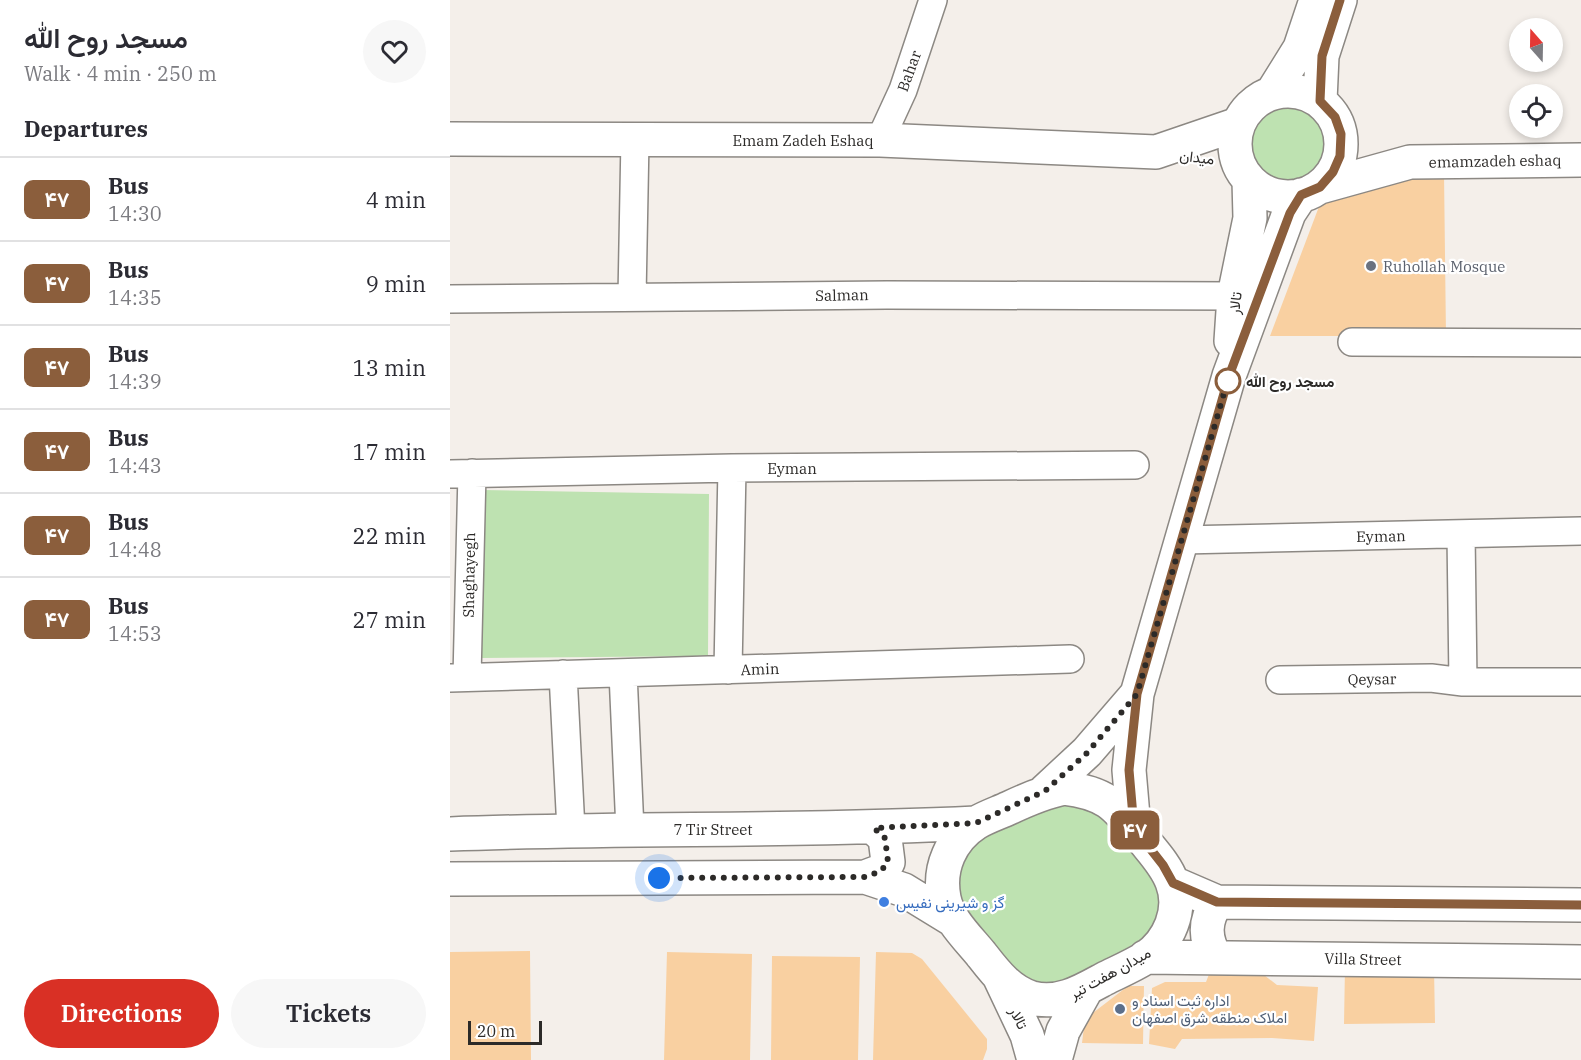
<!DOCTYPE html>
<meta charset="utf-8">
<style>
body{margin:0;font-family:"IBM Plex Serif",Vazirmatn,serif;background:#f7f7f7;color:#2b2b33;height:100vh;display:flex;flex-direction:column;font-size:22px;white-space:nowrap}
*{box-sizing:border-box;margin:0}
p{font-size:20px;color:#7c7c81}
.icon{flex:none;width:33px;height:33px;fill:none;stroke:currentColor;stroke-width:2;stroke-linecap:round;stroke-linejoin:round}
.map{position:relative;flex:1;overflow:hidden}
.sheet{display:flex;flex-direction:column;background:#fff;width:450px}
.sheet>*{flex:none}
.badge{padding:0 12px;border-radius:9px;font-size:21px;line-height:39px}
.needle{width:39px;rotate:340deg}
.fabs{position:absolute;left:1059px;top:18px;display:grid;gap:12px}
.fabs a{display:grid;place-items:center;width:54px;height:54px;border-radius:50%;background:#fff;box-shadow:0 3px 9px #0003;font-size:30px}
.scale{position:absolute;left:18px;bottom:15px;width:74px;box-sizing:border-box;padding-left:6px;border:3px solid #2c2a28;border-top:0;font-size:16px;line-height:21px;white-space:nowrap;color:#2c2a28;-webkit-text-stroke:4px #fff;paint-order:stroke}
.you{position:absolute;width:30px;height:30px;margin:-15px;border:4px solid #fff;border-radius:50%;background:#1a73e8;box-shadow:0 0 0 9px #1a73e833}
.map>.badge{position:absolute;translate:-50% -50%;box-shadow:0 0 0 3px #fff}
h2{padding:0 24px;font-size:22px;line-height:54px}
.round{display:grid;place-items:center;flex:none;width:63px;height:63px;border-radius:32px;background:#f7f7f7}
.summary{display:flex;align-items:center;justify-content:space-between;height:102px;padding:0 24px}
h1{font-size:28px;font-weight:600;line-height:45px}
.cta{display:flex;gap:12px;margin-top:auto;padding:12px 24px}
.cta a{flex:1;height:69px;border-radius:36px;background:#d93025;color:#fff;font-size:24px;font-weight:600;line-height:69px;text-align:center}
.cta a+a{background:#f7f7f7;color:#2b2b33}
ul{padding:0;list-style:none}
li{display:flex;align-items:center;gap:18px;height:84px;padding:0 24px;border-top:2px solid #e1e1e2}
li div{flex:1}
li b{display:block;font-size:22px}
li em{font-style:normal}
li .badge{min-width:66px;font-weight:700;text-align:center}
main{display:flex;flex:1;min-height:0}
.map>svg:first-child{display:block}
</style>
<main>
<section class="sheet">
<div class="summary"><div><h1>مسجد روح الله</h1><p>Walk · 4 min · 250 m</p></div><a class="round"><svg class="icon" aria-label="heart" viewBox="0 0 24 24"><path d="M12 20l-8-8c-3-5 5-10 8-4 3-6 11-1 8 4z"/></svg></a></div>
<h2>Departures</h2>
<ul>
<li><span class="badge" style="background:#8b5e3c;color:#fff">۴۷</span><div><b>Bus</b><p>14:30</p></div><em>4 min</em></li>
<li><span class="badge" style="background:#8b5e3c;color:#fff">۴۷</span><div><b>Bus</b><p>14:35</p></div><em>9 min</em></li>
<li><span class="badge" style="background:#8b5e3c;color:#fff">۴۷</span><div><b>Bus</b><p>14:39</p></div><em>13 min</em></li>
<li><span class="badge" style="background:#8b5e3c;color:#fff">۴۷</span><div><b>Bus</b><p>14:43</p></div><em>17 min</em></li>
<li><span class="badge" style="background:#8b5e3c;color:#fff">۴۷</span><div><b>Bus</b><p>14:48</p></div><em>22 min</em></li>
<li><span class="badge" style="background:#8b5e3c;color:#fff">۴۷</span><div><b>Bus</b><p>14:53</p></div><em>27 min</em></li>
</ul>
<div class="cta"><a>Directions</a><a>Tickets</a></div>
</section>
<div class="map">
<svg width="1131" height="1060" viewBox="0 0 1131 1060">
<rect width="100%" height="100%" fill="#f4efea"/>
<!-- green -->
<path fill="#bee2b1" d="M795 142a44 44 0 1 1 88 0a44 44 0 1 1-88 0Z
M 33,490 L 259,494 L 258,656 L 30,658 Z
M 615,805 C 648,809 657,821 677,846 C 690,863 710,881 709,904 C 709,914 704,926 698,933 C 688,944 630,976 615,981 C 606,984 593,984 584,980 C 561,972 548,948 533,930 C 525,919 515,909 511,896 C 504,873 516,849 535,837 C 544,832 555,828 564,824 C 581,816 597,808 615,805 Z"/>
<!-- building -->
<path fill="#f9d0a1" d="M 959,173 L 994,173 L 996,336 L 820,336 L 873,196 Z
M 80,951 L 81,1060 L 0,1060 L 0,952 Z
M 217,952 L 302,954 L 300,1060 L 214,1060 Z
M 426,952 L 462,953 L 472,959 L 537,1039 L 537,1049 L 533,1060 L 423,1060 Z
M 322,956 L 410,957 L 408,1060 L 321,1060 Z
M 895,967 L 984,968 L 985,1023 L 894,1024 Z
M 805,968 L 827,985 L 868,987 L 864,1041 L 822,1038 L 732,1039 L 725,1049 L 699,1044 L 702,988 L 715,982 L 756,982 L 761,969 Z
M 678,986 L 694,986 L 693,1044 L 632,1043 L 635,1019 Z"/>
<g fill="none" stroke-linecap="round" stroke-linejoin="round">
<!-- minor casing -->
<g stroke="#8c8883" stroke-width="30">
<path id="minor" d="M 430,140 L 453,90 L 483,0
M 182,297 L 185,139
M 0,299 L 437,295 L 784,296
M 902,342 L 1131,343
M 0,474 L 282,468 L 685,465
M 1011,534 L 1013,682
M 732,540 L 1131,531
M 278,670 L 282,468
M 173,673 L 180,830
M 113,674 L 121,830
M 17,677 L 22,473
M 0,678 L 620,659
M 830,680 L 981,678 L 1013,682 L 1131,682"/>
</g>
<!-- tertiary casing -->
<g stroke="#8c8883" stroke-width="36">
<path id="tertiary" d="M785 144a53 53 0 1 1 106 0a53 53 0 1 1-106 0Z
M 822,93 L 850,48 L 866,0
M 870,101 L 872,56 L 890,0
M 0,139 L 430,140 L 706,152 L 788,124
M 870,187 L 960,162 L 1131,160
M 781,341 L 784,296 L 800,218 L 799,180
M 614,788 C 657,793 666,806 691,837 C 702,851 716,865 722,882 C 733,910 719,942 695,958 C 682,966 668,972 654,979 C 632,991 609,1005 582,998 C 559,991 545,972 531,954 C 517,937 498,919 494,898 C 488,868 501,839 526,823 C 536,817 548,813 559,808 C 578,799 594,792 614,788 Z
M 595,791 L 637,752 L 687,694
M 684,828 L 679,770 L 687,694 L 779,376 L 839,213 L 851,195
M 0,834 C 175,827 351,832 526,823
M 415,877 L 431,871 L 438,862 L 435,838 L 424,828
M 0,879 L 415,877 L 454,890 L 503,920
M 723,883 L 767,902 L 1131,905
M 695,957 L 1131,962
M 766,958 C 754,938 754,921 767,902
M 550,978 L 577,1035 L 584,1060
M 605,1060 L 613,1031 L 637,988"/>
</g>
<!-- minor -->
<use href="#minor" stroke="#fff" stroke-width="27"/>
<!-- tertiary -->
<use href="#tertiary" stroke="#fff" stroke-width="33"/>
</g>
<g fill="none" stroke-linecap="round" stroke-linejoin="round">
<!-- line casing -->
<g stroke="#fff" stroke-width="14">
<path id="line" d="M 890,0 L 872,56 L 870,101 L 885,117 L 891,134 L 890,156 L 883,172 L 870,187 L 851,195 L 840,213 L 779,376 L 687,694 L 679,770 L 684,828 L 713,865 L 723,883 L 767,902 L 1131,905"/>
</g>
<!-- line -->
<use href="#line" stroke="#8b5e3c" stroke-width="9"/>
<!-- walk -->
<path stroke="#2c2a28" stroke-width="6" stroke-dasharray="0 10.8" d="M 209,878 L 415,877 L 431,871 L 438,862 L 435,838 L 424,828 L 526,823 L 595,791 L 637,753 L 687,694 L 779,376 L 778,381"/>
</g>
<!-- markers -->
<circle fill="#6b7280" stroke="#fff" stroke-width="2" cx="921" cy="266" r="6"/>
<circle fill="#fff" stroke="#8b5e3c" stroke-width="3" cx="778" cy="381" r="12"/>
<circle fill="#3f7fe0" stroke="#fff" stroke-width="2" cx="434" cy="902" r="6"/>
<circle fill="#5c6f8a" stroke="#fff" stroke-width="2" cx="670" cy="1009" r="6"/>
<g text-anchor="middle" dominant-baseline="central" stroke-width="4.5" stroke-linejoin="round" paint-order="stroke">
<!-- street labels -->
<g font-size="15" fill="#2c2a28" stroke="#fff">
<text transform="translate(459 71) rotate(-70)">Bahar</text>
<text x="353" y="140">Emam Zadeh Eshaq</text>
<text transform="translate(747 157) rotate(7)">میدان</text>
<text transform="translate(1045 161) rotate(-1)">emamzadeh eshaq</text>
<text transform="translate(392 295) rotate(-1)">Salman</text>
<text transform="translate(785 303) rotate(-84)">تالار</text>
<text x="342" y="468">Eyman</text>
<text transform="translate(931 536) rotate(-1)">Eyman</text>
<text transform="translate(19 575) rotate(-89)">Shaghayegh</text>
<text transform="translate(310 669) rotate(-2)">Amin</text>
<text transform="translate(922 679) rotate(-1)">Qeysar</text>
<text x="263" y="829">7 Tir Street</text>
<text transform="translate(913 959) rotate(1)">Villa Street</text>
<text transform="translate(660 973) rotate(-29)">میدان هفت تیر</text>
<text transform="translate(569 1018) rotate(64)">تالار</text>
</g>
<!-- worship labels -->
<g font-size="15" fill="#5b616d" stroke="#fff" text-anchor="start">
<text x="933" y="266">Ruhollah Mosque</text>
</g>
<!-- stop labels -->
<g font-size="15" font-weight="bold" fill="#2c2a28" stroke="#fff" text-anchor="start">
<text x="796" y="381">مسجد روح الله</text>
</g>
<!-- shop labels -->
<g font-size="15" fill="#366cbe" stroke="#fff" text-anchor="start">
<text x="446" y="902">گز و شیرینی نفیس</text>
</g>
<!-- service labels -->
<g font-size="15" fill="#4e5e75" stroke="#fff" text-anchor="start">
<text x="682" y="1000">اداره ثبت اسناد و<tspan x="682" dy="17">املاک منطقه شرق اصفهان</tspan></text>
</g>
</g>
</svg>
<div class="fabs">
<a><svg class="needle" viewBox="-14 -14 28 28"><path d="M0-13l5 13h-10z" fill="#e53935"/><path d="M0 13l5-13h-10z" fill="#7c7c81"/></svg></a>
<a><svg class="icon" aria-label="locate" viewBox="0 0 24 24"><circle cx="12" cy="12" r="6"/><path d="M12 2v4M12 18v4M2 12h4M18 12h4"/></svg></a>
</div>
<div class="scale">20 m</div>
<div class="you" style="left:209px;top:878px"></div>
<b class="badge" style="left:685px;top:830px;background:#8b5e3c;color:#fff">۴۷</b>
</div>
</main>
